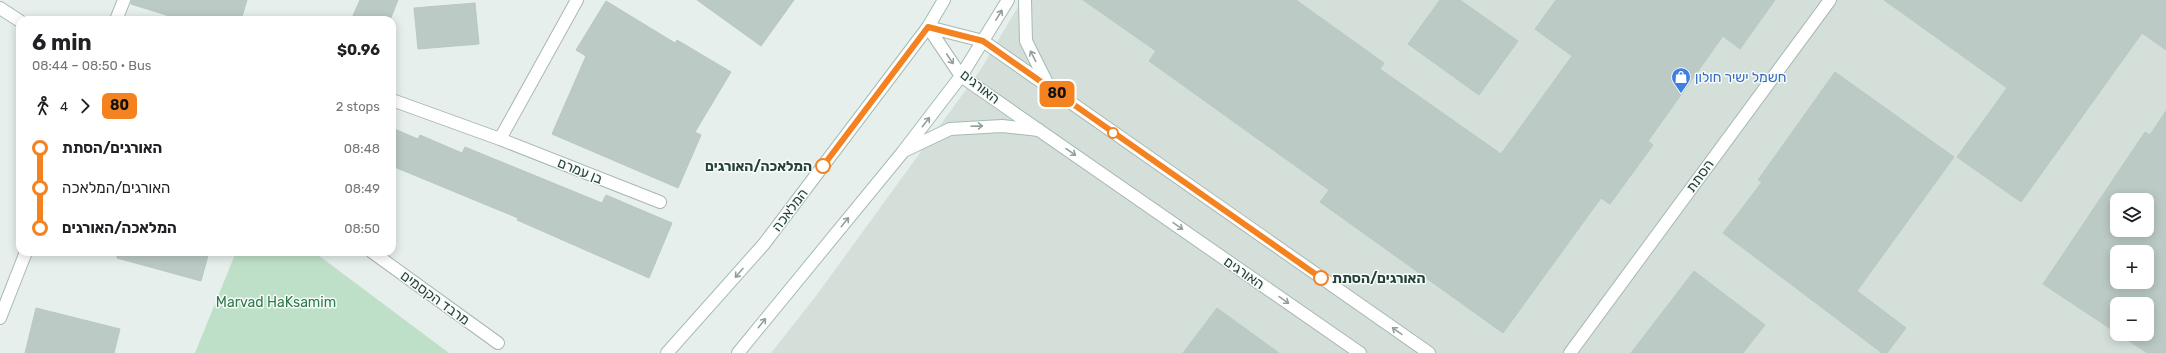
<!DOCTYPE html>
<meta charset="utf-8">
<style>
body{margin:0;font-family:Rubik,"Noto Sans Hebrew",sans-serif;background:#f2f2f2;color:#202124;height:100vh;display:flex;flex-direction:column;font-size:15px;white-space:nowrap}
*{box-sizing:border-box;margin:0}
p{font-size:13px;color:#757577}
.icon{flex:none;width:22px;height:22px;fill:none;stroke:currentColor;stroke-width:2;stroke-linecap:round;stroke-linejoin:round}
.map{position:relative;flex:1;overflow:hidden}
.side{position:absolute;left:16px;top:16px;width:380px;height:240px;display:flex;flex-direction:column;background:#fff;border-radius:12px;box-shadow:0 2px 10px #0003}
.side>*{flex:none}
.badge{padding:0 8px;border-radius:6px;font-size:14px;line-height:26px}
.fabs{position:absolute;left:2110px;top:193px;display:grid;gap:8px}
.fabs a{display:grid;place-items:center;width:44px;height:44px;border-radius:8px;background:#fff;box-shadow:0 2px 10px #0003;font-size:20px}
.map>.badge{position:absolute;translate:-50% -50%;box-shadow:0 0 0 2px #fff}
.legs{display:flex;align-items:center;gap:6px;height:44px;padding:0 16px;font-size:13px}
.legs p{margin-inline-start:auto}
.head{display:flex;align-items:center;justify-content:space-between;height:68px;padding:0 16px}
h1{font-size:22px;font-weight:700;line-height:30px}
ul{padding:0 16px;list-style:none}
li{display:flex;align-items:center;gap:14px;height:40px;font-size:15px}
li i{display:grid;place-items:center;width:6px;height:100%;margin:0 5px;background:currentColor}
li i::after{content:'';width:10px;height:10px;margin:-5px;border:3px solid;border-radius:50%;background:#fff}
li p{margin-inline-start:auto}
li:first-child i{background:linear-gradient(#0000 50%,currentColor 0)}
li:last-child i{background:linear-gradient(currentColor 50%,#0000 0)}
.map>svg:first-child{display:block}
</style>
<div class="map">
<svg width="2166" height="353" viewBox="0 0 2166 353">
<rect width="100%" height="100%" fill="#e6efeb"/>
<!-- built -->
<path fill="#d4dfda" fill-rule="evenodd" d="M 1022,0 L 2166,0 L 2166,353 L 771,353 L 816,296 L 981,69 ZM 2117,200 L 2147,200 L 2147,230 L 2117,230 ZM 2117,252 L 2147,252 L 2147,282 L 2117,282 ZM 2117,304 L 2147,304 L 2147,334 L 2117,334 Z"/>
<!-- green -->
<path fill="#bfe0c8" d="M 236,252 L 314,252 L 449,353 L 195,353 Z"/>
<!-- building -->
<path fill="#bbcac4" stroke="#b8c9c2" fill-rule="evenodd" d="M 132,0 L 247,0 L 241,20 L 182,20 L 131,4 Z
M 360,0 L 398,0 L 390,20 L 351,20 Z
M 697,0 L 794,0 L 761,46 Z
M 1083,0 L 1296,0 L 1384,63 L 1380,69 L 1501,154 L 1572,56 L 1535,29 L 1556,0 L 1775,0 L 1740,49 L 1723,36 L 1648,141 L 1653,145 L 1610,204 L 1601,198 L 1503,333 L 1320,202 L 1329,190 L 1149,61 L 1156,51 Z
M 1440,0 L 1460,0 L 1518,41 L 1479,95 L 1408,44 Z
M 1884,0 L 2166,0 L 2166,50 L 2142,33 L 2021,202 L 1957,157 L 2007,88 Z
M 606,1 L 675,43 L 677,40 L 731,72 L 695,132 L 701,135 L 678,188 L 552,134 L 586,56 L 576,50 Z
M 475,3 L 479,44 L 418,49 L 414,8 Z
M 1835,72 L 1954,157 L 1857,291 L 1906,328 L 1887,353 L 1882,353 L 1723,233 L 1762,182 L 1758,180 Z
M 2166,111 L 2166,353 L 2147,353 L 2119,334 L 2147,334 L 2147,304 L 2117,304 L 2117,333 L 2043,284 L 2145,132 L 2150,135 ZM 2117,200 L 2147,200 L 2147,230 L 2117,230 ZM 2117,252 L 2147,252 L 2147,282 L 2117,282 Z
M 392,128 L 418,139 L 420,135 L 462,153 L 465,147 L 602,203 L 606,195 L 672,223 L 649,278 L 517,220 L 518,218 L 392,166 Z
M 117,252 L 209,252 L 201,281 L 117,258 Z
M 1694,271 L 1765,325 L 1743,353 L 1631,353 Z
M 36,308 L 120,329 L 114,353 L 25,353 Z
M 1217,308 L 1279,353 L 1183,353 Z"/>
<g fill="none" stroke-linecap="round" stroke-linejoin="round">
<!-- minor casing -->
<g stroke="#a8b8b2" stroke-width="14">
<path id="minor" d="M 0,8 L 20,21
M 116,20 L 124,0
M 392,100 L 500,139 L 660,202
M 500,139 L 577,0
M 372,252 L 498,343
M 0,318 L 26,252
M 1570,353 L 1830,0"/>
</g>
<!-- tertiary casing -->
<g stroke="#a8b8b2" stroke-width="14">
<path id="tertiary" d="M 928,27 L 983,41 L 1429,353
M 928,27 L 961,76 L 1360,353"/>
</g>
<!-- secondary casing -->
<g stroke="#a4bbb3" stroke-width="14">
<path id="secondary" d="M 1025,0 L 1026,41 L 1051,91
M 906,150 L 950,129 L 1002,126 L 1039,130
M 667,353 L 764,244 L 928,27 L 944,0
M 738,353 L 902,153 L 961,76 L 1008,0"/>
</g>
<!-- minor -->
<use href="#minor" stroke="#fff" stroke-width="12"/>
<!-- tertiary -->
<use href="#tertiary" stroke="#fff" stroke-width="12"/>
<!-- secondary -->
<use href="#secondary" stroke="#fff" stroke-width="12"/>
</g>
<!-- one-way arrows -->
<defs><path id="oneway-shaft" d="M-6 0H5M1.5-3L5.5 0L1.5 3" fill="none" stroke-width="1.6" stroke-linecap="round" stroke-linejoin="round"/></defs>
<g stroke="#92a09c">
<use href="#oneway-shaft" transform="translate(999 15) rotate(-58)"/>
<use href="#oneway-shaft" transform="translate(1033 56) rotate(-117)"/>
<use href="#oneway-shaft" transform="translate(950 59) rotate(56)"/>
<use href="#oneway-shaft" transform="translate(926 122) rotate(-52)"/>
<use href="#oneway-shaft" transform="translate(977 126) rotate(-2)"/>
<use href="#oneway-shaft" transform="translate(1071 152) rotate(35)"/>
<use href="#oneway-shaft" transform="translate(845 222) rotate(-51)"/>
<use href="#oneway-shaft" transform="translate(1178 226) rotate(35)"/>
<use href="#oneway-shaft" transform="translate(739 273) rotate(131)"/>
<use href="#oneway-shaft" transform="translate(1284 300) rotate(35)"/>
<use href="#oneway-shaft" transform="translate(762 323) rotate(-51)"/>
<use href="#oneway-shaft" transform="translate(1397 331) rotate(-145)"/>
</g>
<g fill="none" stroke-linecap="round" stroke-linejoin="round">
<!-- line-1 casing -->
<g stroke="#fff" stroke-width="9">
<path id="line-1" d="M 823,166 L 928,27 L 983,41 L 1321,278"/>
</g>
<!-- line-1 -->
<use href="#line-1" stroke="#f58220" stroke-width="6"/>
</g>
<!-- icons -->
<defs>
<g id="shop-pin" transform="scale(1)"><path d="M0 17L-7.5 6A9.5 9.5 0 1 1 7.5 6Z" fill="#3f7fe0" stroke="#f7fbf9"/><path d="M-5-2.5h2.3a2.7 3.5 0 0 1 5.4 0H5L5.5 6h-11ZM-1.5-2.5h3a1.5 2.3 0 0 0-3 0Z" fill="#fff"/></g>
</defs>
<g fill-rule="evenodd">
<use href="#shop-pin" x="1681" y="77"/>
</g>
<!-- markers -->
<g fill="#fff" stroke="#f58220" stroke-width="2">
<circle cx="1113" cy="133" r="5"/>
<circle cx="823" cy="166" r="7"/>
<circle cx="1321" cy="278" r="7"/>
</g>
<g text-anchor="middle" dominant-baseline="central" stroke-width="3" stroke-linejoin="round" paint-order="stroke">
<!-- shop labels -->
<g font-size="14" fill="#366cbe" stroke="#f7fbf9" text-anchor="start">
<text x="1695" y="77">חשמל ישיר חולון</text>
</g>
<!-- street labels -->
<g font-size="14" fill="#24423a" stroke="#f7fbf9">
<text transform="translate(980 87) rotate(38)">האורגים</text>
<text transform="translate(580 171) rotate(22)">בן עמרם</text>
<text transform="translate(1700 176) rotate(-54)">הסתת</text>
<text transform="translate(790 210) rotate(-53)">המלאכה</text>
<text transform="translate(1244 273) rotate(35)">האורגים</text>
<text transform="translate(435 298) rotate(36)">מרבד הקסמים</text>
</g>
<!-- stop labels -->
<g font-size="14" font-weight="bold" fill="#24423a" stroke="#f7fbf9" text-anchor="end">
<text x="812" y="166">המלאכה/האורגים</text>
<text x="1332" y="278" text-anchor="start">האורגים/הסתת</text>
</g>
<!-- park labels -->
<g font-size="14" fill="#2d7a4b" stroke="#f7fbf9">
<text x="276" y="302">Marvad HaKsamim</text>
</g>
</g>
</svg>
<div class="fabs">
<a><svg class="icon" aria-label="layers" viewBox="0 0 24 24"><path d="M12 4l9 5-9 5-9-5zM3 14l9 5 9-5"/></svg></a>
<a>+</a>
<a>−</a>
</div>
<b class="badge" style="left:1057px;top:94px;background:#f58220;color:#111">80</b>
<section class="side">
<div class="head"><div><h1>6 min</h1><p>08:44 – 08:50 · Bus</p></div><b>$0.96</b></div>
<div class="legs"><svg class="icon" aria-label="walk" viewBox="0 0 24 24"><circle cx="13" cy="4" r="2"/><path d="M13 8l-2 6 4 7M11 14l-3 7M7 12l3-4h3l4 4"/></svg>4<svg class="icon" aria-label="forward" viewBox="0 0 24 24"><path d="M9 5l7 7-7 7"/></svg><b class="badge" style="background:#f58220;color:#111">80</b><p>2 stops</p></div>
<ul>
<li><i style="color:#f58220"></i><b>האורגים/הסתת</b><p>08:48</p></li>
<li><i style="color:#f58220"></i><span>האורגים/המלאכה</span><p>08:49</p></li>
<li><i style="color:#f58220"></i><b>המלאכה/האורגים</b><p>08:50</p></li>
</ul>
</section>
</div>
